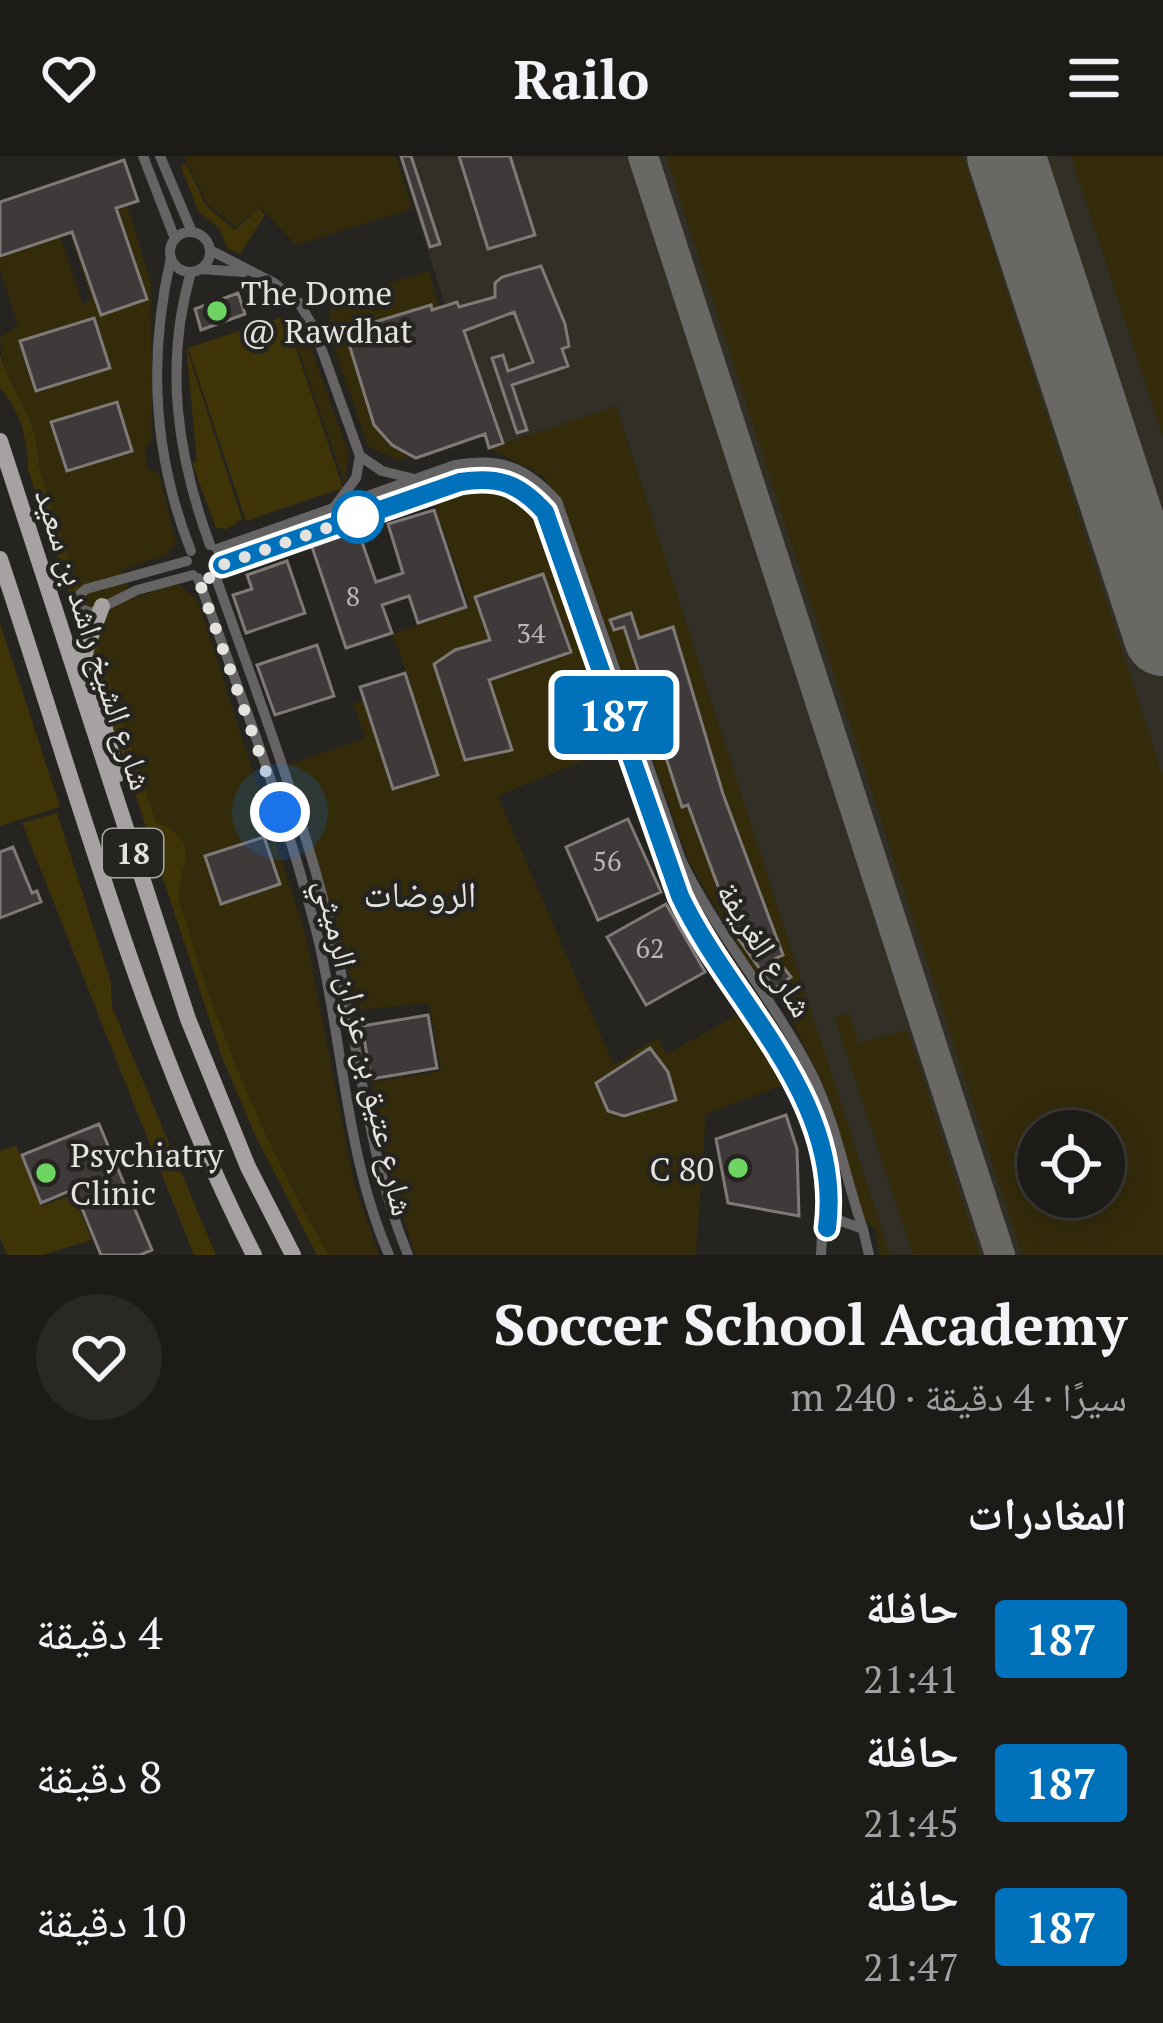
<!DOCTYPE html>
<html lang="ar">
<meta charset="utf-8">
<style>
body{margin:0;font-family:"PT Serif","Noto Naskh Arabic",serif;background:#292825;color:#f1f3f6;direction:rtl;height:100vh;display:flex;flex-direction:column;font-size:45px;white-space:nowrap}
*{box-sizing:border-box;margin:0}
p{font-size:39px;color:#a0a1a2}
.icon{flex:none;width:66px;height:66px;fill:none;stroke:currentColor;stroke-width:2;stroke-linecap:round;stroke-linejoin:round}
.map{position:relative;height:1099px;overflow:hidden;direction:ltr}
.side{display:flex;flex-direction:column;background:#1c1b18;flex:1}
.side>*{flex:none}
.badge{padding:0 24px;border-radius:9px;font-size:42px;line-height:78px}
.controls{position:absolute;left:1017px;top:954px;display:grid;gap:24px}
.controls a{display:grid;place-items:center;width:108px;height:108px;border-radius:50%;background:#1c1b18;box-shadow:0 6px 30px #0003,0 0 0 3px #3a3937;font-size:60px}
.you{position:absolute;width:60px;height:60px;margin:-30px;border:9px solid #fff;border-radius:50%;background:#1a73e8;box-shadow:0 0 0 18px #1a73e833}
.map>.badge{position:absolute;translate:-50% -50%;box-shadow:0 0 0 6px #fff}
h2{padding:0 36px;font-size:45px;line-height:108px}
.round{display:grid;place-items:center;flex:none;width:126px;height:126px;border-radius:63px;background:#292825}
.summary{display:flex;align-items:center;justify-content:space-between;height:204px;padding:0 36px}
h1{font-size:57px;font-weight:600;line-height:90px}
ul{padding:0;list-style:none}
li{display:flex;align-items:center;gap:36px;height:144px;padding:0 36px}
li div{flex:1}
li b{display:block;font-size:45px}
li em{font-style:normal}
li .badge{min-width:132px;font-weight:700;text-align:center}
header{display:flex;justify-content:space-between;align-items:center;height:156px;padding:0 36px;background:#1c1b18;font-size:54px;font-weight:600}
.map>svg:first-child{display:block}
</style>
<header><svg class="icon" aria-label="menu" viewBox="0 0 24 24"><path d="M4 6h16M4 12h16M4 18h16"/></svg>Railo<svg class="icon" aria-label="heart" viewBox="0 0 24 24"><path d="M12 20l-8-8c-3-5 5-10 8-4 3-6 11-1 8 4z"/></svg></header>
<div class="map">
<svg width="1163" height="1099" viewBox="0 0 1163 1099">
<rect width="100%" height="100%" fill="#252420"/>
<!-- built -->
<path fill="#322f26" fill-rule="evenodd" d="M 399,0 L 1163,0 L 1163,1099 L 889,1099 L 616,250 L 489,292 ZM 1038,975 L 1104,975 L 1104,1041 L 1038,1041 Z"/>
<!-- green -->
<path fill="#3f3308" d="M 186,7 L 206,50 L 235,74 L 259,52 L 265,59 L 240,98 L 228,93 L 219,72 L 198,55 L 181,10 Z
M 285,160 L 343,332 L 246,365 L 188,192 Z
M 186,190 L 242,363 L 227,373 L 216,372 L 192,307 L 197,305 Z
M 0,197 C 12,239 39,261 39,310 L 156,665 C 206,689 179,704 179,741 C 179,749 185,760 187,768 C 220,882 269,996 329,1099 L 317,1099 L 256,981 L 223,904 L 28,314 C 28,283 20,255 0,232 Z
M 0,467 L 60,651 L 0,670 Z
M 57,657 L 111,826 L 112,851 L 216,1099 L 194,1099 L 22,667 Z
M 16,989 L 41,1050 L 73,1038 L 92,1084 L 42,1099 L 7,1099 L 0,1081 L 0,995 Z"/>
<!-- sand -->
<path fill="#332b0a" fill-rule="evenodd" d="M 184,0 L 396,0 L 412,53 L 296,89 L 260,51 L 236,71 L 208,49 Z
M 666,0 L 963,0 L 1163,621 L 1163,1099 L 1022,1099 ZM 1038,975 L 1104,975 L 1104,1041 L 1038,1041 Z
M 1071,0 L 1163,0 L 1163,281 Z
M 122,32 L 151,126 L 152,284 L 145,293 L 148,313 L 159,317 L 176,387 L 168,398 L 122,414 L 132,442 L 178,427 L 198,445 L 306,780 L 354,1027 L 379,1099 L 329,1099 C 269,996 220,882 187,768 C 185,760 180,749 179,741 C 179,705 206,688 156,666 L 39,310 C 39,252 0,229 0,181 L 18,170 L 0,113 L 0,70 L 51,53 L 83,149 L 91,143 L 62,50 Z
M 429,115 L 477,280 L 399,305 L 368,290 L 328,175 L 331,144 Z
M 306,178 L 349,298 L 345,328 L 294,182 Z
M 616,250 L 890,1099 L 879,1099 L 876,1074 L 862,1060 L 829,942 L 783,845 L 753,815 L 689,706 L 562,346 L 543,320 L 489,292 Z
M 487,329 L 507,334 L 538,361 L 614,592 L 498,640 L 614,909 L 657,881 L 667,898 L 740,857 L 784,929 L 706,958 L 696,1099 L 415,1099 L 389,1016 L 372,926 L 441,915 L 429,847 L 360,854 L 287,609 L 366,582 L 353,548 L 412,530 L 392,478 L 470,451 L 432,342 Z
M 849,857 L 859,887 L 907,874 L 980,1099 L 913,1099 L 835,862 Z"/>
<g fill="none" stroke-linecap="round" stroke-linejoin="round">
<!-- taxiway -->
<path stroke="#6a6865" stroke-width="30" d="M 643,0 L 1000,1099"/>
<!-- runway -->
<path stroke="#6a6865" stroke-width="78" d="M 1006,0 L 1163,481"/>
</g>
<!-- building -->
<path fill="#3f3a39" stroke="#7f7a78" stroke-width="3" d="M 401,0 L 411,0 L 440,88 L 430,91 Z
M 459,0 L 510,0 L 535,79 L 488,93 Z
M 124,4 L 138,45 L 116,52 L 147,143 L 101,159 L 72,76 L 0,100 L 0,46 Z
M 541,110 L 565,168 L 569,190 L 562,193 L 568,210 L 512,229 L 527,274 L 517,277 L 492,202 L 503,199 L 508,215 L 533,206 L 514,156 L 464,175 L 503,287 L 489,292 L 485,278 L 416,302 L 392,289 L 374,269 L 345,175 L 431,149 L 432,154 L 457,146 L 459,151 L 495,141 L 495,127 L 502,121 Z
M 238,137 L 245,158 L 201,174 L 195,153 Z
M 94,162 L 110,212 L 36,235 L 20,185 Z
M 117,246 L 132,295 L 67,315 L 51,266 Z
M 434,354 L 466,451 L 418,467 L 409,440 L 382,449 L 392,477 L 346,492 L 311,388 L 357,372 L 376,426 L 403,417 L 388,368 Z
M 287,405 L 305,457 L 246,477 L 233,439 L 252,433 L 247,419 Z
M 543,418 L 571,496 L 489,524 L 512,594 L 465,604 L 434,508 L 455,494 L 490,484 L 475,441 Z
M 631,457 L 639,482 L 673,471 L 723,638 L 783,799 L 776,802 L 791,821 L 774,833 L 736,779 L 688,649 L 682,651 L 648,546 L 653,544 L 646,521 L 641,523 L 624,471 L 614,474 L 610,464 Z
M 317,489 L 334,540 L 275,559 L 257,509 Z
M 405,517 L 438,619 L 393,633 L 360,531 Z
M 628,663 L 661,736 L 598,764 L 566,691 Z
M 264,681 L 280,728 L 221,748 L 205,700 Z
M 13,691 L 32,737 L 37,735 L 41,746 L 0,762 L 0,696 Z
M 666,748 L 705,816 L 646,849 L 607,781 Z
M 428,859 L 437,912 L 371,923 L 362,870 Z
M 650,892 L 668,916 L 676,944 L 624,960 L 608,955 L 596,927 Z
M 786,959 L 797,993 L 799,1060 L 728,1047 L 716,983 Z
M 99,968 L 152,1094 L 140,1099 L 101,1099 L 74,1033 L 41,1047 L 22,999 Z"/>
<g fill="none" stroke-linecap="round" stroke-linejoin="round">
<!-- street -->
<path stroke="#656363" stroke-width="10" d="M 143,0 L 175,83
M 160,0 L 192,76
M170 96a20 20 0 1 1 40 0a20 20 0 1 1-40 0Z
M 210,94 L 274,127 L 299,147 L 314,172 L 360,300 L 356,322 L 335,350
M 171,102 C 148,201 153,299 191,395
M 200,113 L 244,116
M 191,116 C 164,209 177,299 210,389
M 360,300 L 382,315 L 411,322
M 217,393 L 455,309 C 500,301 526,311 557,345 L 681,704 C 717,779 773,842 811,916 C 836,966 845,1021 863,1073
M 187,405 L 86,433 L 75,443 L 76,451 L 91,457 L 137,434 L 193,419
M 222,409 L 460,325 C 498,321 520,327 546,356 C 585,473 619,596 667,711 C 716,829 844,933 827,1072
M 215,419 C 256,535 300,650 330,769 C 359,879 364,992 408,1099
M 198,422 C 241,539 286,657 317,778 C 343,884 345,998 389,1099
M 821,1099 L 822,1079 L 841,1065 L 863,1073 L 869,1099"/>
<!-- primary -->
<path stroke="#a7a2a2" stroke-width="16" d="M 0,285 L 188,863 L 248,1011 L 293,1099
M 0,403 C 78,636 142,880 254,1099
M 102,450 L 85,496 L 117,619"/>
</g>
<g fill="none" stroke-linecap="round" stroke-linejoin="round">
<!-- line casing -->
<g stroke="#fff" stroke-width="27">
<path id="line" d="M 222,409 L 460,326 C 498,320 519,327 545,356 L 680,740 C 731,848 844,941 827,1072"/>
</g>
<!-- line -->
<use href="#line" stroke="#0072bc" stroke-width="18"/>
<!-- walk -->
<path stroke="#e3e2df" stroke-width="12" stroke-dasharray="0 21.6" d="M 280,656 L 198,422 L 212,422 L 222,409 L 358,361"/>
</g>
<!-- markers -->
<g fill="#6dd361" stroke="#252420" stroke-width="4.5">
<circle cx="217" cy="155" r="12"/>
<circle cx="738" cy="1012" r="12"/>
<circle cx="46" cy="1017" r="12"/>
</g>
<circle fill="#fff" stroke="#0072bc" stroke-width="6" cx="358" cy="361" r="24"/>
<g text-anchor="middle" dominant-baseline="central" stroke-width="9" stroke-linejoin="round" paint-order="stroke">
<!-- number labels -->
<g font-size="27" fill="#bab8b6">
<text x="353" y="440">8</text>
<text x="531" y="477">34</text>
<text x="607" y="705">56</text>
<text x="650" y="792">62</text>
</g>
<!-- shield labels -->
<rect fill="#252420" stroke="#aaa9a6" stroke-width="3" x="103" y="673" width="60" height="48" rx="9"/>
<g font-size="30" font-weight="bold" fill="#e3e2df">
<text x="133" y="697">18</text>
</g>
<!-- poi labels -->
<g font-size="33" fill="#e3e2df" stroke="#252420" text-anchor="start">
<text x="241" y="136">The Dome<tspan x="241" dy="38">@ Rawdhat</tspan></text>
<text x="70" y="998">Psychiatry<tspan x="70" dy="38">Clinic</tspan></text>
<text x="714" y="1012" text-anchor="end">C 80</text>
</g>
<!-- street labels -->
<g font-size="33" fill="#e3e2df" stroke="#252420">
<text transform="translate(95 483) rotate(72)">شارع الشيخ راشد بن سعيد</text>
<text transform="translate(766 793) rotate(58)">شارع الغريفة</text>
<text transform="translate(366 891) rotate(77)">شارع عتيق بن عزران الرميثي</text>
</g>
<!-- neighbourhood labels -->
<g font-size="36" fill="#e3e2df" stroke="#252420">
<text x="420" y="737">الروضات</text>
</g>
</g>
</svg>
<div class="controls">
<a><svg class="icon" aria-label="locate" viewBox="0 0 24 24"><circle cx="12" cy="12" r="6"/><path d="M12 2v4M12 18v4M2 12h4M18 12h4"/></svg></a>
</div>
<div class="you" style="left:280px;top:656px"></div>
<b class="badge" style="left:614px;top:559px;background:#0072bc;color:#fff">187</b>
</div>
<section class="side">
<div class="summary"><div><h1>Soccer School Academy</h1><p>سيرًا · 4 دقيقة · 240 m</p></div><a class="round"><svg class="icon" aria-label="heart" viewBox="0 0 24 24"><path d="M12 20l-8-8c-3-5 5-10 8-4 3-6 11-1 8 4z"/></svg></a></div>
<h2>المغادرات</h2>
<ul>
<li><span class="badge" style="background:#0072bc;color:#fff">187</span><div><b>حافلة</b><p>21:41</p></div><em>4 دقيقة</em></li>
<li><span class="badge" style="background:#0072bc;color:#fff">187</span><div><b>حافلة</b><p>21:45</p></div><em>8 دقيقة</em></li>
<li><span class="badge" style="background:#0072bc;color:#fff">187</span><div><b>حافلة</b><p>21:47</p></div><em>10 دقيقة</em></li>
</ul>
</section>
